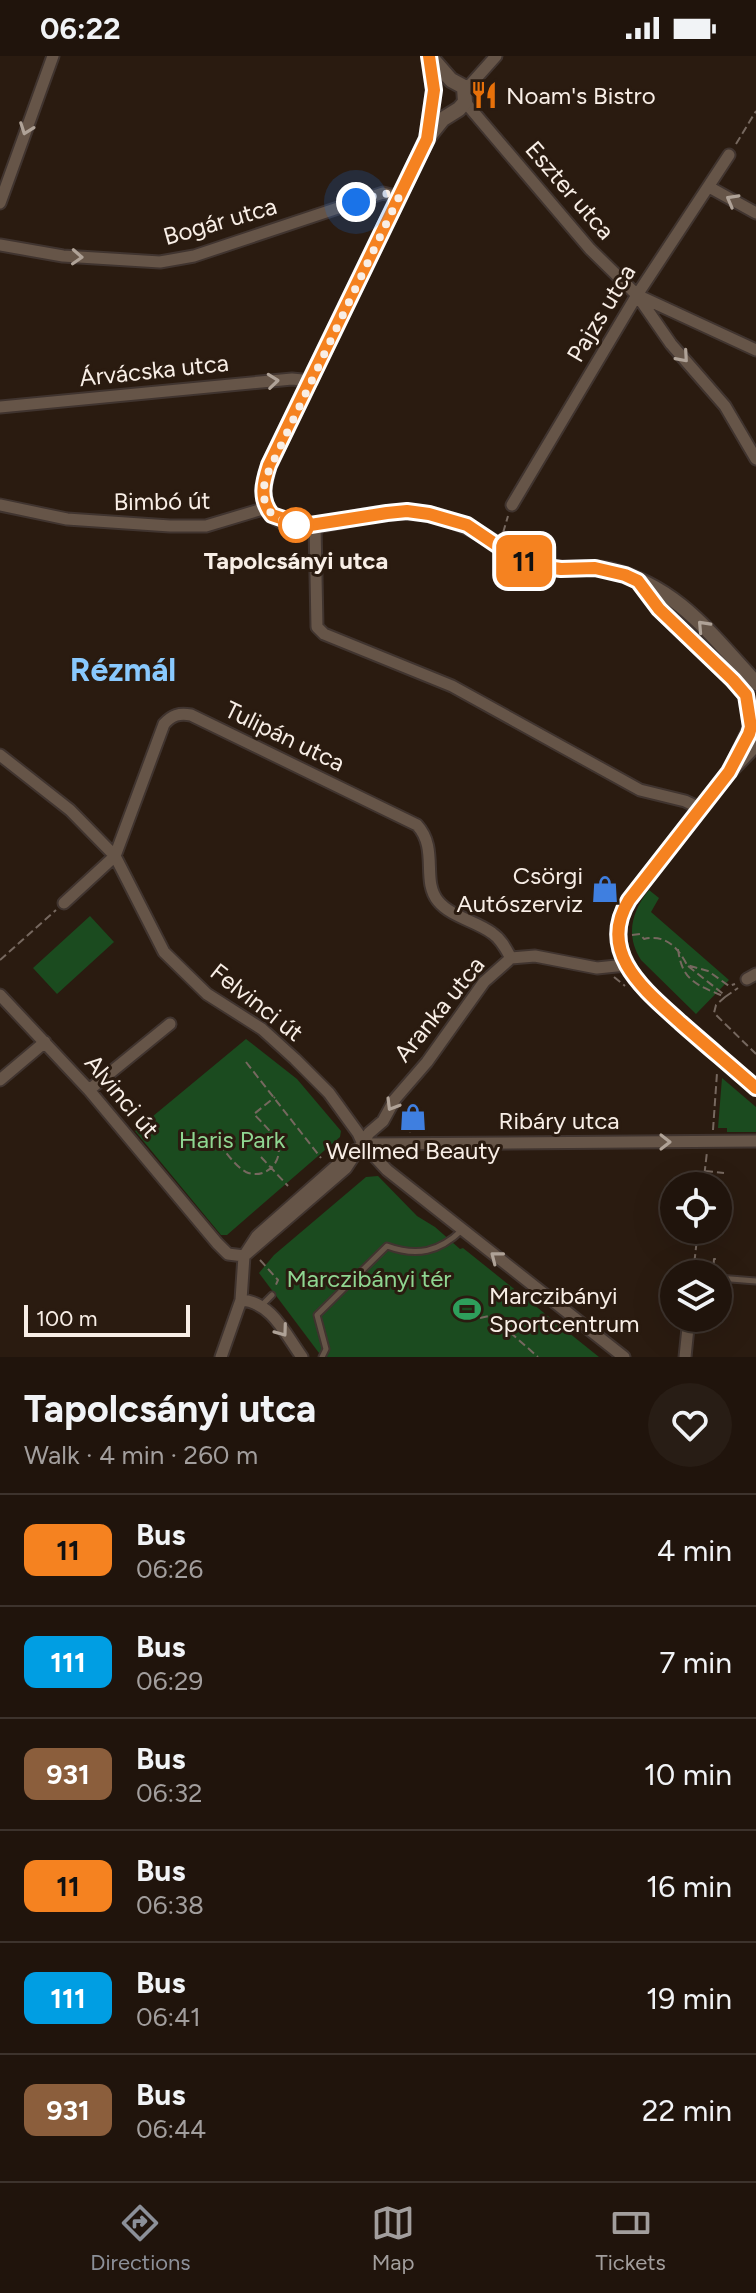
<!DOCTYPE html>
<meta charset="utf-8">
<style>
body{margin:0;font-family:Figtree,sans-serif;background:#281d15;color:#f1f3f6;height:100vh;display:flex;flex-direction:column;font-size:30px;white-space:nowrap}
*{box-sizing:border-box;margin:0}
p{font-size:26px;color:#a29e9d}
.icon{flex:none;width:44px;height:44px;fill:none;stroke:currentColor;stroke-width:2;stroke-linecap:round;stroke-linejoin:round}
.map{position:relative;height:1301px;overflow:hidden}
.details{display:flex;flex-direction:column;background:#20140c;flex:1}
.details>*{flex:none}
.badge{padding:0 16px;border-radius:12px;font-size:28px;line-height:52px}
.tools{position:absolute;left:660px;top:1116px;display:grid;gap:16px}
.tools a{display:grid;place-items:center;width:72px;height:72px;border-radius:50%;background:#20140c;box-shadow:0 8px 32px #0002,0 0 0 2px #3d332d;font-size:40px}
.scale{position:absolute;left:24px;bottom:20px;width:166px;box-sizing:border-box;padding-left:8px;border:4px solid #f8eee6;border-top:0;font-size:22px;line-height:28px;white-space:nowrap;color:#f8eee6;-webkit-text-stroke:6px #2a1b10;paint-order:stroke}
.you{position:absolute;width:40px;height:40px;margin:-20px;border:6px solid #fff;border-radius:50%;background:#1a73e8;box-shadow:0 0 0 12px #1a73e833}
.map>.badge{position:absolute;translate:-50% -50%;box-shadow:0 0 0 4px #fff}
.round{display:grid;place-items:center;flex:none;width:84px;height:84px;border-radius:42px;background:#281d15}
.headline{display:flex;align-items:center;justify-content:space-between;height:136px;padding:0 24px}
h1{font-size:38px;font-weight:700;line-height:60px}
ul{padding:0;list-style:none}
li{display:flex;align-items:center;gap:24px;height:112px;padding:0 24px;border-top:2px solid #3d332d}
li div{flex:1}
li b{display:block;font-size:30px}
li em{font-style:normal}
li .badge{min-width:88px;font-weight:700;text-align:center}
.status{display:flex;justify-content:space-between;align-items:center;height:56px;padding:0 40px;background:#20140c;direction:ltr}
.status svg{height:22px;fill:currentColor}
.menu{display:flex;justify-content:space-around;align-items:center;height:112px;border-top:2px solid #3d332d;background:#20140c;font-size:22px;color:#a29e9d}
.menu a{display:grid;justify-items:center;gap:4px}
.menu .active{color:#8c9099}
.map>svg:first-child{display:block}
</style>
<div class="status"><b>06:22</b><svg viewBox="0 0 49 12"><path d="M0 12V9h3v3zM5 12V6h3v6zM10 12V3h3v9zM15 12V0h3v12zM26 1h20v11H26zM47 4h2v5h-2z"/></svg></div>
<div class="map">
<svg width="756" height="1301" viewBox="0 0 756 1301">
<rect width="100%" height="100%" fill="#2a1b10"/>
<!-- green -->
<path fill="#1b4b1f" d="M 649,834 L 659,842 L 651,856 L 729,924 L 696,958 L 641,904 C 625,879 632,855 649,834 Z
M 90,860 L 114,886 L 57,938 L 33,912 Z
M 246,983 L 297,1023 L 341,1075 L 340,1081 L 227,1179 L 221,1179 L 135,1075 Z
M 722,1022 L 756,1051 L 756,1076 L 727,1076 L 727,1072 L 718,1072 Z
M 378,1120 L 417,1160 L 435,1171 L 460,1193 L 463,1192 L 599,1301 L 322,1301 L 259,1217 L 274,1199 L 366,1121 Z"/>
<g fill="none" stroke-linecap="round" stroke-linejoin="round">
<!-- service casing -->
<g stroke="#40342f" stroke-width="9">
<path id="service" d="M 718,1222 L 756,1225
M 262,1249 L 272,1239
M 322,1301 L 326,1293 L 317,1259 L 387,1190 C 417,1201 439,1196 462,1174"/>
</g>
<!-- minor casing -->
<g stroke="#40342f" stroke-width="15">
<path id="minor" d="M 464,31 L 471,28 L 496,0
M 465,46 L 590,193 L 637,239 L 671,288 L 725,350 L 756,403
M 709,131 L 756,157
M 0,147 L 53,0
M 0,189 L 63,200 L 160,206 L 194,200 L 383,137 L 399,141
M 637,239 L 756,294
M 0,351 L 292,323 L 312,325
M 0,449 L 67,463 L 170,470 L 206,470 L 266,452
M 512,449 L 637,239 L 729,99
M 315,469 L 317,571 L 324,578 L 452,630 L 640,734 L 685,745 L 702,753
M 0,699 L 70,754 L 115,800 L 164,896 L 207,938 L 262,973 L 295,1003 L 329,1037 L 358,1077 L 363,1088 L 387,1114 L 624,1301
M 64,847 L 115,800 L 164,668 C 172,659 179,657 191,659 L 417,769 C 439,793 421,824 438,845 C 451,861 476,865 492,877 C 501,883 506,893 511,902
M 747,923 L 756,918
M 0,939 L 89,1034 L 217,1187 L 228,1198 L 244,1200
M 0,1024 L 45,986
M 89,1034 L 170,968
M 363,1088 L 756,1085
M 244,1200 L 346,1112 L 369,1077 L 383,1065 L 395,1043 L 427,1006 L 484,926 L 511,902 L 535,900 L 597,912 L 626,909
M 241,1244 C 272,1246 285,1278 302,1301
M 221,1301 L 241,1244 L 244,1200 L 257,1180 L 353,1095
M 685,1301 L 689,1262"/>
</g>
<!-- tertiary casing -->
<g stroke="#40342f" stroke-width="18">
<path id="tertiary" d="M 430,0 L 451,24 L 464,31 L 465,46 L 459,53 L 443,63 L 427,83 L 269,409 L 263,434 L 266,452 C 274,463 288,469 303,470 C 317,471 331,466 345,464 C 373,458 401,453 429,458 C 454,463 474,473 495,487 C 507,495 518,505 532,509 C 557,517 584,508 610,514 C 678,531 711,579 756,627
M 427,83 L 434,34 L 429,1
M 638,525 L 659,553 L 733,624 L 746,639 L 751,671 L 737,701
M 756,688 L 729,716 L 629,844 C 596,897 646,935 681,967 C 706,989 731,1010 756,1032"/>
</g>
<!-- path -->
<path stroke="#76685f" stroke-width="2" stroke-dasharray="8 4" stroke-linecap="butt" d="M 736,88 L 756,55
M 503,477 L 508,460
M 632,879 L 640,878 L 644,883 C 665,878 678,891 687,909 L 708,915 L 729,930 L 735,928
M 678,893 C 682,926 698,929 725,941 L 738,932
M 0,904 L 56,854
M 688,910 L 722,937 L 725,941 L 716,949 L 714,957 L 756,998
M 614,921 L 625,930
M 246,1006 L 321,1102
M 713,1074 L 717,1017
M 410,1077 L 410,1060
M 219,1088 C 227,1097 235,1110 246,1116 C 263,1124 283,1108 278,1089 C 275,1078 262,1067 254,1058 L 275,1041
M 261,1101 L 288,1130
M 705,1115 L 724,1117
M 703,1130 L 707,1096
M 260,1204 L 278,1224 L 275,1231
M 695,1213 L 713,1215 L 714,1203 L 716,1203
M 693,1218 L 698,1174
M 480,1262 L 489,1260 L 494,1262 L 538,1301"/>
<!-- service -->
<use href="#service" stroke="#665548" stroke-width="5"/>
<!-- minor -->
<use href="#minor" stroke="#665548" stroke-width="11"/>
<!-- tertiary -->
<use href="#tertiary" stroke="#665548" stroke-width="14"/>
</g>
<!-- one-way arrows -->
<defs><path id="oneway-chevron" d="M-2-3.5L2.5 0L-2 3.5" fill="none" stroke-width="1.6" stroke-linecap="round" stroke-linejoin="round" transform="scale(2)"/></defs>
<g stroke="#afa297">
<use href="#oneway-chevron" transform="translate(26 73) rotate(110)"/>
<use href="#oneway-chevron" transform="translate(732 144) rotate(-151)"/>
<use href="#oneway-chevron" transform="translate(77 201) rotate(3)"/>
<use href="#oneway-chevron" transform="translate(683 301) rotate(49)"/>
<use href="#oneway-chevron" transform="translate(273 325) rotate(-6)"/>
<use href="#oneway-chevron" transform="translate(703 570) rotate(-133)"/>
<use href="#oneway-chevron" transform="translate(392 1049) rotate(121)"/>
<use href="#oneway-chevron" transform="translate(665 1086)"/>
<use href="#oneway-chevron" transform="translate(496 1201) rotate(-142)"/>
<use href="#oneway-chevron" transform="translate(282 1275) rotate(54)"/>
</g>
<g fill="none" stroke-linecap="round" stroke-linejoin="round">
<!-- line casing -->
<g stroke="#fff" stroke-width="18">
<path id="line" d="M 429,0 L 434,34 L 427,83 L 269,409 C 263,427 259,443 272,459 L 304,470 L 387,457 L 407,455 L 429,458 L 467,469 L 516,502 L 531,509 L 561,513 L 595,512 L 625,519 L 638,525 L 659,553 L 733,624 L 746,639 L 751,671 L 749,678 L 729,716 L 629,844 C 596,897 646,935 681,967 C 706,989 731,1010 756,1032"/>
</g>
<!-- line -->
<use href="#line" stroke="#f58220" stroke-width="12"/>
<!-- walk -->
<path stroke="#f8eee6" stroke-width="8" stroke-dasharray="0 14.4" d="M 296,469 C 268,460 261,453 265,423 L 399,141 L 383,137 L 356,146"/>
</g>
<!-- icons -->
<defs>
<g id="restaurant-bare" transform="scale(2.16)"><path d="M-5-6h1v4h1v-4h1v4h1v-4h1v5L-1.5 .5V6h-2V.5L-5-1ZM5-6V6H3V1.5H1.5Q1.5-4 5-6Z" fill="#e8710a" stroke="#2a1b10" stroke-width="2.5" paint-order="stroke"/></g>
<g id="shop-bare" transform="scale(2.16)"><path d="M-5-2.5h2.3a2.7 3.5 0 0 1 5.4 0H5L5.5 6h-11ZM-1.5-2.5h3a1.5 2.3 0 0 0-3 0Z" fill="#3f7fe0" stroke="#2a1b10" stroke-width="2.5" paint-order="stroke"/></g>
<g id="stadium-bare" transform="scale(2.16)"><path d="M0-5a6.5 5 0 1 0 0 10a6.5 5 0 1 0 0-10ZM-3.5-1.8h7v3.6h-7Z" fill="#2e9e5b" stroke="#2a1b10" stroke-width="2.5" paint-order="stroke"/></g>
</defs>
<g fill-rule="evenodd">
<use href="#restaurant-bare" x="484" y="39"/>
<use href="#shop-bare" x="605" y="833"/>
<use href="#shop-bare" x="413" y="1061"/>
<use href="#stadium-bare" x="467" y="1253"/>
</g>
<!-- markers -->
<circle fill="#fff" stroke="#f58220" stroke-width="4" cx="296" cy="469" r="16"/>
<g text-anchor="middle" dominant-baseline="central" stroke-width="6" stroke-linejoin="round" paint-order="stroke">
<!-- poi labels -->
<g font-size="24" fill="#f8eee6" stroke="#2a1b10" text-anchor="start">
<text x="506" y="39">Noam's Bistro</text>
<text x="583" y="819" text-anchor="end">Csörgi<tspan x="583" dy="28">Autószerviz</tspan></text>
<text x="413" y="1094" text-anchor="middle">Wellmed Beauty</text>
<text x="489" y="1239">Marczibányi<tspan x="489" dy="28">Sportcentrum</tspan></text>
</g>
<!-- street labels -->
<g font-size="24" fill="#f8eee6" stroke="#2a1b10">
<text transform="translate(570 134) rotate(49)">Eszter utca</text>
<text transform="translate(220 165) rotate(-16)">Bogár utca</text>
<text transform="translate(601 257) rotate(-59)">Pajzs utca</text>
<text transform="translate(154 314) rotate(-6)">Árvácska utca</text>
<text transform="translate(162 445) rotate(-1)">Bimbó út</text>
<text transform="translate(285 680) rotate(26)">Tulipán utca</text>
<text transform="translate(257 946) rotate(38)">Felvinci út</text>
<text transform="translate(439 953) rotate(-51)">Aranka utca</text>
<text transform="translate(122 1040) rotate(50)">Alvinci út</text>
<text x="559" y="1064">Ribáry utca</text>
</g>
<!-- stop labels -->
<g font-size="24" font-weight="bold" fill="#f8eee6" stroke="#2a1b10">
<text x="296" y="504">Tapolcsányi utca</text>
</g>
<!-- park labels -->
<g font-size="24" fill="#8fd691" stroke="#2a1b10">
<text x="232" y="1083">Haris Park</text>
<text x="369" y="1222">Marczibányi tér</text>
</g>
<!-- district labels -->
<g font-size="32" font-weight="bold" fill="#89c9fe" stroke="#2a1b10">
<text x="123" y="614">Rézmál</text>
</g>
</g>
</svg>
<div class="tools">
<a><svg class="icon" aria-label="locate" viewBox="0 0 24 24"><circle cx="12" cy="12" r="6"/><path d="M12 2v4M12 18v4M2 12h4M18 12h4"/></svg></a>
<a><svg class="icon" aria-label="layers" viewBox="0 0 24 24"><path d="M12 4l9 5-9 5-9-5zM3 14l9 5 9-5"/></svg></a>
</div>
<div class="scale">100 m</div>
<div class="you" style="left:356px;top:146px"></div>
<b class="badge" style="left:524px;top:505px;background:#f58220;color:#111">11</b>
</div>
<section class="details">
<div class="headline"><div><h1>Tapolcsányi utca</h1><p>Walk · 4 min · 260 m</p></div><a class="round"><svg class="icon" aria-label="heart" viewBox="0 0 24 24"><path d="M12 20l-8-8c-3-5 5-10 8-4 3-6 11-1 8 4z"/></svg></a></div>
<ul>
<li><span class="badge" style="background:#f58220;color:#111">11</span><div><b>Bus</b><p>06:26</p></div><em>4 min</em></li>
<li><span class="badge" style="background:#009ee3;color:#fff">111</span><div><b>Bus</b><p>06:29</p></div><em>7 min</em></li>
<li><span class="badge" style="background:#8b5e3c;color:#fff">931</span><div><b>Bus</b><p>06:32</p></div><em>10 min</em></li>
<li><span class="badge" style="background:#f58220;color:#111">11</span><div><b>Bus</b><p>06:38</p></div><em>16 min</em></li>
<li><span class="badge" style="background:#009ee3;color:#fff">111</span><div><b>Bus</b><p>06:41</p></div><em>19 min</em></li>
<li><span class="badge" style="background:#8b5e3c;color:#fff">931</span><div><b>Bus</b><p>06:44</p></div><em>22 min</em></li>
</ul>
</section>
<nav class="menu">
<a class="active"><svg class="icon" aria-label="directions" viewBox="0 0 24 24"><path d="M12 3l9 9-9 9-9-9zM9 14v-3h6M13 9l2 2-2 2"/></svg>Directions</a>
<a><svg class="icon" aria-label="map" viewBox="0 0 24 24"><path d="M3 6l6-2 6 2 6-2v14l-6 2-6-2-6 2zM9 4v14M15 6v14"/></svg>Map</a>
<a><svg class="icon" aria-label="tickets" viewBox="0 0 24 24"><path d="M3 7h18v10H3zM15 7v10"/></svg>Tickets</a>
</nav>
